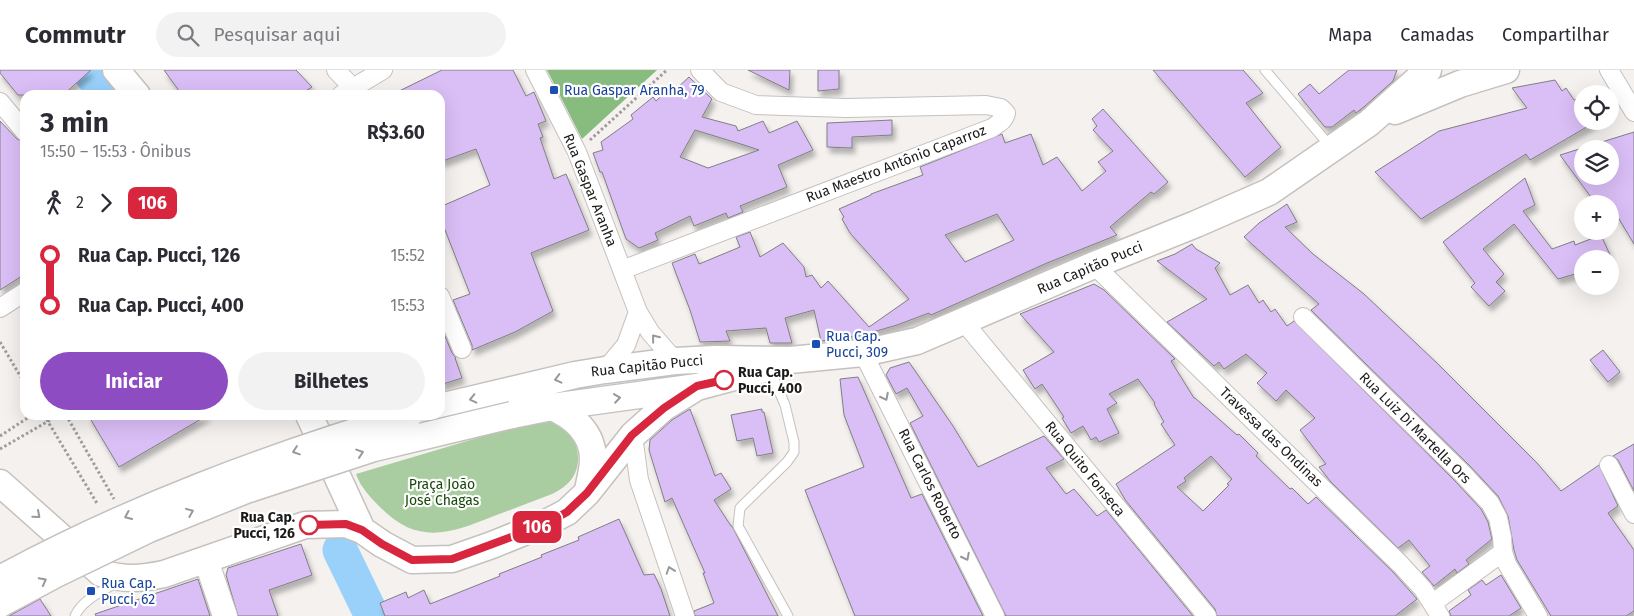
<!DOCTYPE html>
<html lang="pt">
<meta charset="utf-8">
<style>
body{margin:0;font-family:"Fira Sans",sans-serif;background:#f2f2f3;color:#2b2b33;height:100vh;display:flex;flex-direction:column;font-size:19px;white-space:nowrap}
*{box-sizing:border-box;margin:0}
p{font-size:16px;color:#7c7c81}
.icon{flex:none;width:28px;height:28px;fill:none;stroke:currentColor;stroke-width:2;stroke-linecap:round;stroke-linejoin:round}
.map{position:relative;flex:1;overflow:hidden}
.side{position:absolute;left:20px;top:20px;width:425px;height:330px;display:flex;flex-direction:column;background:#fff;border-radius:15px;box-shadow:0 5px 20px #0002}
.side>*{flex:none}
.badge{padding:0 10px;border-radius:8px;font-size:18px;line-height:32px}
.controls{position:absolute;left:1574px;top:15px;display:grid;gap:10px}
.controls a{display:grid;place-items:center;width:45px;height:45px;border-radius:50%;background:#fff;box-shadow:0 5px 20px #0002;font-size:25px}
.map>.badge{position:absolute;translate:-50% -50%;box-shadow:0 0 0 2px #fff}
.legs{display:flex;align-items:center;gap:8px;height:55px;padding:0 20px;font-size:16px}
.legs p{margin-inline-start:auto}
.overview{display:flex;align-items:center;justify-content:space-between;height:85px;padding:0 20px}
h1{font-size:28px;font-weight:700;line-height:38px}
.button{display:flex;gap:10px;margin-top:auto;padding:10px 20px}
.button a{flex:1;height:58px;border-radius:30px;background:#8d4cc2;color:#fff;font-size:20px;font-weight:700;line-height:58px;text-align:center}
.button a+a{background:#f2f2f3;color:#2b2b33}
ul{padding:0 20px;list-style:none}
li{display:flex;align-items:center;gap:18px;height:50px;font-size:19px}
li i{display:grid;place-items:center;width:8px;height:100%;margin:0 6px;background:currentColor}
li i::after{content:'';width:12px;height:12px;margin:-6px;border:4px solid;border-radius:50%;background:#fff}
li p{margin-inline-start:auto}
li:first-child i{background:linear-gradient(#0000 50%,currentColor 0)}
li:last-child i{background:linear-gradient(currentColor 50%,#0000 0)}
header{display:flex;align-items:center;gap:30px;box-sizing:border-box;height:70px;padding:0 25px;background:#fff;border-bottom:1px solid #e1e1e2}
header strong{font-size:24px}
nav{display:flex;gap:28px;margin-inline-start:auto;font-size:18px}
.search{width:350px;height:45px;background:#f2f2f3;display:flex;align-items:center;gap:12px;box-sizing:border-box;padding:0 18px;border-radius:28px;color:#7c7c81;font-size:19px}
.map>svg:first-child{display:block}
</style>
<header>
<strong>Commutr</strong>
<div class="search"><svg class="icon" aria-label="search" viewBox="0 0 24 24"><circle cx="10" cy="10" r="6"/><path d="M15 15l6 6"/></svg>Pesquisar aqui</div>
<nav><a>Mapa</a><a>Camadas</a><a>Compartilhar</a></nav>
</header>
<div class="map">
<svg width="1634" height="546" viewBox="0 0 1634 546">
<defs>
<filter id="shadow"><feDropShadow dx="3" dy="5.5" stdDeviation="2.5" flood-color="#0004"/></filter>
</defs>
<rect width="100%" height="100%" fill="#f4f1ef"/>
<!-- green -->
<path fill="#a9cda1" d="M 549,351 C 573,356 586,386 573,407 C 568,415 560,420 552,424 C 533,431 513,439 494,446 C 451,463 419,476 381,438 C 372,429 360,417 356,404 L 521,355 Z"/>
<!-- forest -->
<path fill="#88bb7e" d="M 547,0 L 657,0 L 582,69 Z"/>
<g fill="none" stroke-linecap="round" stroke-linejoin="round">
<!-- river -->
<path stroke="#99d1fa" stroke-width="35" d="M 88,0 L 107,25
M 340,480 L 372,546"/>
</g>
<!-- building -->
<path fill="#dabef6" stroke="#807f82" fill-rule="evenodd" filter="url(#shadow)" d="M 0,0 L 91,0 L 63,25 L 18,25 L 0,3 Z
M 164,0 L 296,0 L 312,17 L 299,25 L 182,25 Z
M 442,0 L 513,0 L 526,26 L 534,22 L 546,51 L 538,54 L 543,67 L 540,68 L 554,109 L 566,104 L 589,160 L 531,183 L 553,241 L 515,262 L 472,280 L 472,275 L 453,230 L 470,224 L 440,147 L 440,137 L 490,115 L 476,79 L 440,92 L 440,25 L 391,25 Z
M 748,0 L 790,0 L 789,20 Z
M 818,0 L 839,0 L 839,19 L 818,21 Z
M 1153,0 L 1243,0 L 1263,23 L 1246,33 L 1281,77 L 1245,107 Z
M 1349,0 L 1397,0 L 1393,11 L 1365,36 L 1356,43 L 1354,40 L 1332,57 L 1325,57 L 1298,24 L 1310,14 L 1319,24 Z
M 689,7 L 712,29 L 702,47 L 736,56 L 738,61 L 763,51 L 769,63 L 797,51 L 813,80 L 778,95 L 787,117 L 740,136 L 743,142 L 728,148 L 726,143 L 694,156 L 690,146 L 655,163 L 658,170 L 639,178 L 626,169 L 602,102 L 600,102 L 593,83 L 603,80 L 601,72 L 633,49 L 631,45 L 653,27 L 656,31 L 673,15 L 676,19 ZM 695,60 L 744,75 L 759,80 L 708,98 L 680,87 Z
M 1555,10 L 1562,21 L 1566,18 L 1574,30 L 1582,28 L 1582,51 L 1597,51 L 1530,90 L 1526,84 L 1421,149 L 1375,102 L 1439,61 L 1527,38 L 1512,18 Z
M 1103,39 L 1168,112 L 1154,124 L 1151,122 L 1110,157 L 1117,165 L 1047,193 L 931,245 L 929,243 L 897,255 L 873,262 L 874,263 L 821,271 L 814,240 L 785,248 L 792,273 L 770,273 L 766,258 L 726,261 L 730,271 L 700,272 L 690,240 L 672,193 L 695,184 L 699,194 L 740,177 L 736,167 L 750,162 L 760,187 L 783,173 L 804,197 L 806,207 L 812,205 L 821,218 L 828,211 L 869,257 L 909,229 L 850,163 L 842,149 L 844,147 L 839,139 L 871,125 L 871,124 L 923,105 L 920,97 L 1002,64 L 1005,73 L 1031,64 L 1043,95 L 1057,87 L 1082,121 L 1106,101 L 1098,92 L 1113,81 L 1093,60 L 1097,56 L 1092,49 ZM 997,144 L 1014,170 L 965,192 L 945,165 Z
M 892,50 L 892,65 L 852,67 L 852,78 L 827,77 L 827,53 Z
M 0,51 L 17,69 L 25,72 L 25,204 L 0,220 Z
M 1634,62 L 1634,174 L 1610,134 L 1596,134 L 1560,85 ZM 1582,79 L 1610,79 L 1610,106 L 1582,106 Z
M 1525,108 L 1535,135 L 1523,141 L 1552,179 L 1574,171 L 1575,175 L 1601,165 L 1610,185 L 1600,189 L 1582,189 L 1582,202 L 1558,209 L 1514,154 L 1483,179 L 1504,204 L 1496,212 L 1505,221 L 1489,236 L 1471,217 L 1475,213 L 1443,172 Z
M 1287,134 L 1297,152 L 1285,157 L 1313,184 L 1364,224 L 1437,293 L 1537,393 L 1561,421 L 1599,395 L 1618,436 L 1608,443 L 1634,480 L 1634,541 L 1626,546 L 1551,546 L 1517,490 L 1514,480 L 1508,446 L 1498,426 L 1470,396 L 1311,240 L 1319,234 L 1244,167 L 1259,153 Z
M 1192,174 L 1196,179 L 1220,193 L 1215,198 L 1230,225 L 1248,215 L 1259,233 L 1263,230 L 1271,242 L 1275,239 L 1287,256 L 1294,251 L 1455,411 L 1481,439 L 1488,452 L 1492,469 L 1466,490 L 1469,494 L 1457,503 L 1455,499 L 1434,516 L 1422,502 L 1430,496 L 1409,470 L 1398,478 L 1331,412 L 1319,397 L 1326,394 L 1300,360 L 1315,348 L 1286,320 L 1276,331 L 1257,313 L 1267,303 L 1246,284 L 1224,299 L 1219,292 L 1214,296 L 1167,252 L 1207,229 L 1157,191 L 1175,184 Z
M 1094,214 L 1104,220 L 1175,289 L 1171,291 L 1194,328 L 1195,328 L 1237,365 L 1239,364 L 1258,383 L 1256,386 L 1290,419 L 1292,418 L 1308,434 L 1316,427 L 1393,502 L 1417,529 L 1395,546 L 1217,546 L 1215,539 L 1126,431 L 1116,414 L 1175,375 L 1161,354 L 1164,352 L 1154,334 L 1155,333 L 1138,309 L 1109,324 L 1117,333 L 1107,339 L 1119,363 L 1099,372 L 1096,367 L 1091,370 L 1083,356 L 1071,363 L 1062,348 L 1064,347 L 1042,314 L 1035,319 L 1023,300 L 1054,282 L 1020,244 ZM 1211,386 L 1232,409 L 1227,414 L 1229,415 L 1203,441 L 1177,417 L 1186,411 L 1184,408 Z
M 440,254 L 452,283 L 456,288 L 455,288 L 462,308 L 440,315 Z
M 1603,280 L 1620,302 L 1608,312 L 1590,290 Z
M 909,292 L 953,356 L 978,397 L 1044,366 L 1064,389 L 1046,398 L 1066,424 L 1074,419 L 1097,446 L 1106,440 L 1193,546 L 1006,546 L 910,353 L 923,346 L 907,318 L 896,324 L 886,305 L 890,298 Z
M 858,307 L 911,428 L 922,424 L 983,546 L 855,546 L 805,420 L 864,397 L 844,345 L 840,309 Z
M 690,339 L 715,406 L 721,403 L 731,419 L 714,430 L 731,456 L 732,456 L 778,546 L 695,546 L 694,541 L 714,533 L 703,503 L 705,503 L 672,428 L 665,432 L 649,380 L 650,370 L 672,350 Z
M 762,339 L 762,342 L 764,342 L 773,383 L 757,386 L 753,368 L 737,371 L 731,345 Z
M 88,345 L 208,345 L 119,397 Z
M 1634,374 L 1634,421 L 1618,390 L 1613,386 Z
M 619,449 L 644,505 L 654,504 L 661,519 L 670,546 L 385,546 L 380,533 L 406,522 L 408,528 L 424,520 L 430,534 L 500,506 L 499,504 L 542,487 L 541,485 L 579,470 L 578,467 Z
M 301,474 L 312,505 L 269,520 L 278,546 L 238,546 L 226,505 L 228,498 Z
M 1501,505 L 1521,538 L 1509,546 L 1451,546 L 1449,541 L 1471,525 L 1468,520 L 1482,510 L 1486,515 Z
M 198,509 L 210,546 L 96,546 L 95,544 Z
M 40,529 L 51,546 L 9,546 Z"/>
<g fill="none" stroke-linecap="round" stroke-linejoin="round">
<!-- lane casing -->
<g stroke="#c4c1be" stroke-width="11">
<path id="lane" d="M 1265,0 L 1330,76
M 770,300 L 785,335 L 794,372 L 794,382 L 787,392 L 740,438 L 738,456 L 788,546
M 75,546 C 82,530 101,522 115,513"/>
</g>
<!-- street casing -->
<g stroke="#c4c1be" stroke-width="20">
<path id="street" d="M 336,0 L 353,18 L 356,25
M 535,0 L 577,82 L 638,242 L 650,262 L 675,291
M 1609,0 L 1634,42
M 341,25 L 383,0
M 0,32 L 25,62
M 1094,195 L 1401,495 L 1423,519 L 1440,546
M 622,200 L 992,58 C 999,53 1004,51 1006,43 L 1001,38 L 986,35 L 846,38 L 756,35 L 721,22 L 700,0
M 440,226 L 462,279
M 0,238 L 25,222
M 1303,247 L 1463,404 L 1490,433 L 1498,448 L 1502,467 L 1503,482 L 1507,494 L 1538,546
M 963,251 L 1207,546
M 863,283 L 995,546
M 605,300 L 626,275 L 638,242
M 633,365 L 639,410 L 685,546
M 1609,395 L 1634,444
M 1433,533 L 1503,482"/>
</g>
<!-- secondary casing -->
<g stroke="#c4c1be" stroke-width="26">
<path id="secondary" d="M 206,490 L 225,546"/>
</g>
<!-- primary casing -->
<g stroke="#c4c1be" stroke-width="29">
<path id="primary" d="M 116,0 L 137,25
M 1395,41 L 1460,14 L 1506,0
M 440,337 L 575,305 L 605,300 L 675,291 L 715,289 L 790,290 L 863,283 L 917,271 L 1094,195 L 1196,154 L 1269,122 L 1369,53 L 1428,0
M 552,337 C 573,346 593,363 593,389 C 593,399 590,410 588,420
M 309,345 L 362,460
M 512,345 L 552,337 L 697,317 L 768,298
M 0,413 L 101,503 C 124,510 140,509 164,504 L 305,455 L 346,454 L 362,460 L 382,474 L 412,490 L 452,489 L 492,475 L 546,453 L 567,442 L 587,423 L 633,365 L 663,338 L 697,317"/>
</g>
<!-- path -->
<path stroke="#9f9d9b" stroke-width="3" stroke-dasharray="2.5 2.5" stroke-linecap="butt" d="M 590,70 L 667,0
M 0,272 L 25,314
M 44,345 L 98,435
M 66,345 L 114,429
M 0,366 L 32,345"/>
<!-- lane -->
<use href="#lane" stroke="#fff" stroke-width="9"/>
<!-- street -->
<use href="#street" stroke="#fff" stroke-width="18"/>
<!-- secondary -->
<use href="#secondary" stroke="#fff" stroke-width="24"/>
<!-- primary -->
<use href="#primary" stroke="#fff" stroke-width="26"/>
<!-- primary-bridge casing -->
<g stroke="#c4c1be" stroke-width="29" stroke-linecap="butt">
<path id="primary-bridge" d="M 0,509 C 131,438 266,388 409,345
M 0,534 L 56,504 L 149,459 L 246,420 L 374,378 L 512,345"/>
</g>
<!-- path-bridge -->
<path stroke="#9f9d9b" stroke-width="3" stroke-dasharray="2.5 2.5" stroke-linecap="butt" d="M 0,379 L 59,345"/>
<!-- primary-bridge -->
<use href="#primary-bridge" stroke="#fff" stroke-width="26"/>
</g>
<!-- one-way arrows -->
<defs><path id="oneway-chevron" d="M-2-3.5L2.5 0L-2 3.5" fill="none" stroke-width="1.6" stroke-linecap="round" stroke-linejoin="round" transform="scale(1.25)"/></defs>
<g stroke="#989898">
<use href="#oneway-chevron" transform="translate(655 268) rotate(-129)"/>
<use href="#oneway-chevron" transform="translate(558 309) rotate(166)"/>
<use href="#oneway-chevron" transform="translate(885 327) rotate(63)"/>
<use href="#oneway-chevron" transform="translate(617 328) rotate(-8)"/>
<use href="#oneway-chevron" transform="translate(473 329) rotate(167)"/>
<use href="#oneway-chevron" transform="translate(296 381) rotate(161)"/>
<use href="#oneway-chevron" transform="translate(360 383) rotate(-18)"/>
<use href="#oneway-chevron" transform="translate(190 442) rotate(-22)"/>
<use href="#oneway-chevron" transform="translate(37 445) rotate(41)"/>
<use href="#oneway-chevron" transform="translate(128 446) rotate(156)"/>
<use href="#oneway-chevron" transform="translate(966 487) rotate(63)"/>
<use href="#oneway-chevron" transform="translate(670 500) rotate(-109)"/>
<use href="#oneway-chevron" transform="translate(43 511) rotate(-28)"/>
</g>
<g fill="none" stroke-linecap="round" stroke-linejoin="round">
<!-- line-1 casing -->
<g stroke="#fff" stroke-width="11">
<path id="line-1" d="M 309,455 L 346,454 L 362,460 L 382,474 L 412,490 L 452,489 L 546,454 L 567,442 L 587,423 L 632,365 L 664,338 L 697,316 L 724,310"/>
</g>
<!-- line-1 -->
<use href="#line-1" stroke="#d7263d" stroke-width="8"/>
</g>
<!-- markers -->
<g fill="#1a4fb4" stroke="#fff" stroke-width="2">
<rect x="549" y="15" width="10" height="10" rx="2.5"/>
<rect x="811" y="269" width="10" height="10" rx="2.5"/>
<rect x="86" y="516" width="10" height="10" rx="2.5"/>
</g>
<g fill="#fff" stroke="#d7263d" stroke-width="2.5">
<circle cx="724" cy="310" r="9"/>
<circle cx="309" cy="455" r="9"/>
</g>
<g text-anchor="middle" dominant-baseline="central" stroke-width="4.5" stroke-linejoin="round" paint-order="stroke">
<!-- transit labels -->
<g font-size="14" fill="#164399" stroke="#fff" text-anchor="start">
<text x="564" y="20">Rua Gaspar Aranha, 79</text>
<text x="826" y="266">Rua Cap.<tspan x="826" dy="16">Pucci, 309</tspan></text>
<text x="101" y="513">Rua Cap.<tspan x="101" dy="16">Pucci, 62</tspan></text>
</g>
<!-- street labels -->
<g font-size="14" fill="#1b1a19" stroke="#fff">
<text transform="translate(896 94) rotate(-21)">Rua Maestro Antônio Caparroz</text>
<text transform="translate(590 120) rotate(68)">Rua Gaspar Aranha</text>
<text transform="translate(1090 198) rotate(-23)">Rua Capitão Pucci</text>
<text transform="translate(647 296) rotate(-6)">Rua Capitão Pucci</text>
<text transform="translate(1415 358) rotate(45)">Rua Luiz Di Martella Ors</text>
<text transform="translate(1271 367) rotate(44)">Travessa das Ondinas</text>
<text transform="translate(1085 399) rotate(51)">Rua Quito Fonseca</text>
<text transform="translate(930 414) rotate(63)">Rua Carlos Roberto</text>
</g>
<!-- stop labels -->
<g font-size="14" font-weight="bold" fill="#1b1a19" stroke="#fff" text-anchor="start">
<text x="738" y="302">Rua Cap.<tspan x="738" dy="16">Pucci, 400</tspan></text>
<text x="295" y="447" text-anchor="end">Rua Cap.<tspan x="295" dy="16">Pucci, 126</tspan></text>
</g>
<!-- park labels -->
<g font-size="14" fill="#17490a" stroke="#fff">
<text x="442" y="414">Praça João<tspan x="442" dy="16">José Chagas</tspan></text>
</g>
</g>
</svg>
<div class="controls">
<a><svg class="icon" aria-label="locate" viewBox="0 0 24 24"><circle cx="12" cy="12" r="6"/><path d="M12 2v4M12 18v4M2 12h4M18 12h4"/></svg></a>
<a><svg class="icon" aria-label="layers" viewBox="0 0 24 24"><path d="M12 4l9 5-9 5-9-5zM3 14l9 5 9-5"/></svg></a>
<a>+</a>
<a>−</a>
</div>
<b class="badge" style="left:537px;top:457px;background:#d7263d;color:#fff">106</b>
<section class="side">
<div class="overview"><div><h1>3 min</h1><p>15:50 – 15:53 · Ônibus</p></div><b>R$3.60</b></div>
<div class="legs"><svg class="icon" aria-label="walk" viewBox="0 0 24 24"><circle cx="13" cy="4" r="2"/><path d="M13 8l-2 6 4 7M11 14l-3 7M7 12l3-4h3l4 4"/></svg>2<svg class="icon" aria-label="forward" viewBox="0 0 24 24"><path d="M9 5l7 7-7 7"/></svg><b class="badge" style="background:#d7263d;color:#fff">106</b></div>
<ul>
<li><i style="color:#d7263d"></i><b>Rua Cap. Pucci, 126</b><p>15:52</p></li>
<li><i style="color:#d7263d"></i><b>Rua Cap. Pucci, 400</b><p>15:53</p></li>
</ul>
<div class="button"><a>Iniciar</a><a>Bilhetes</a></div>
</section>
</div>
